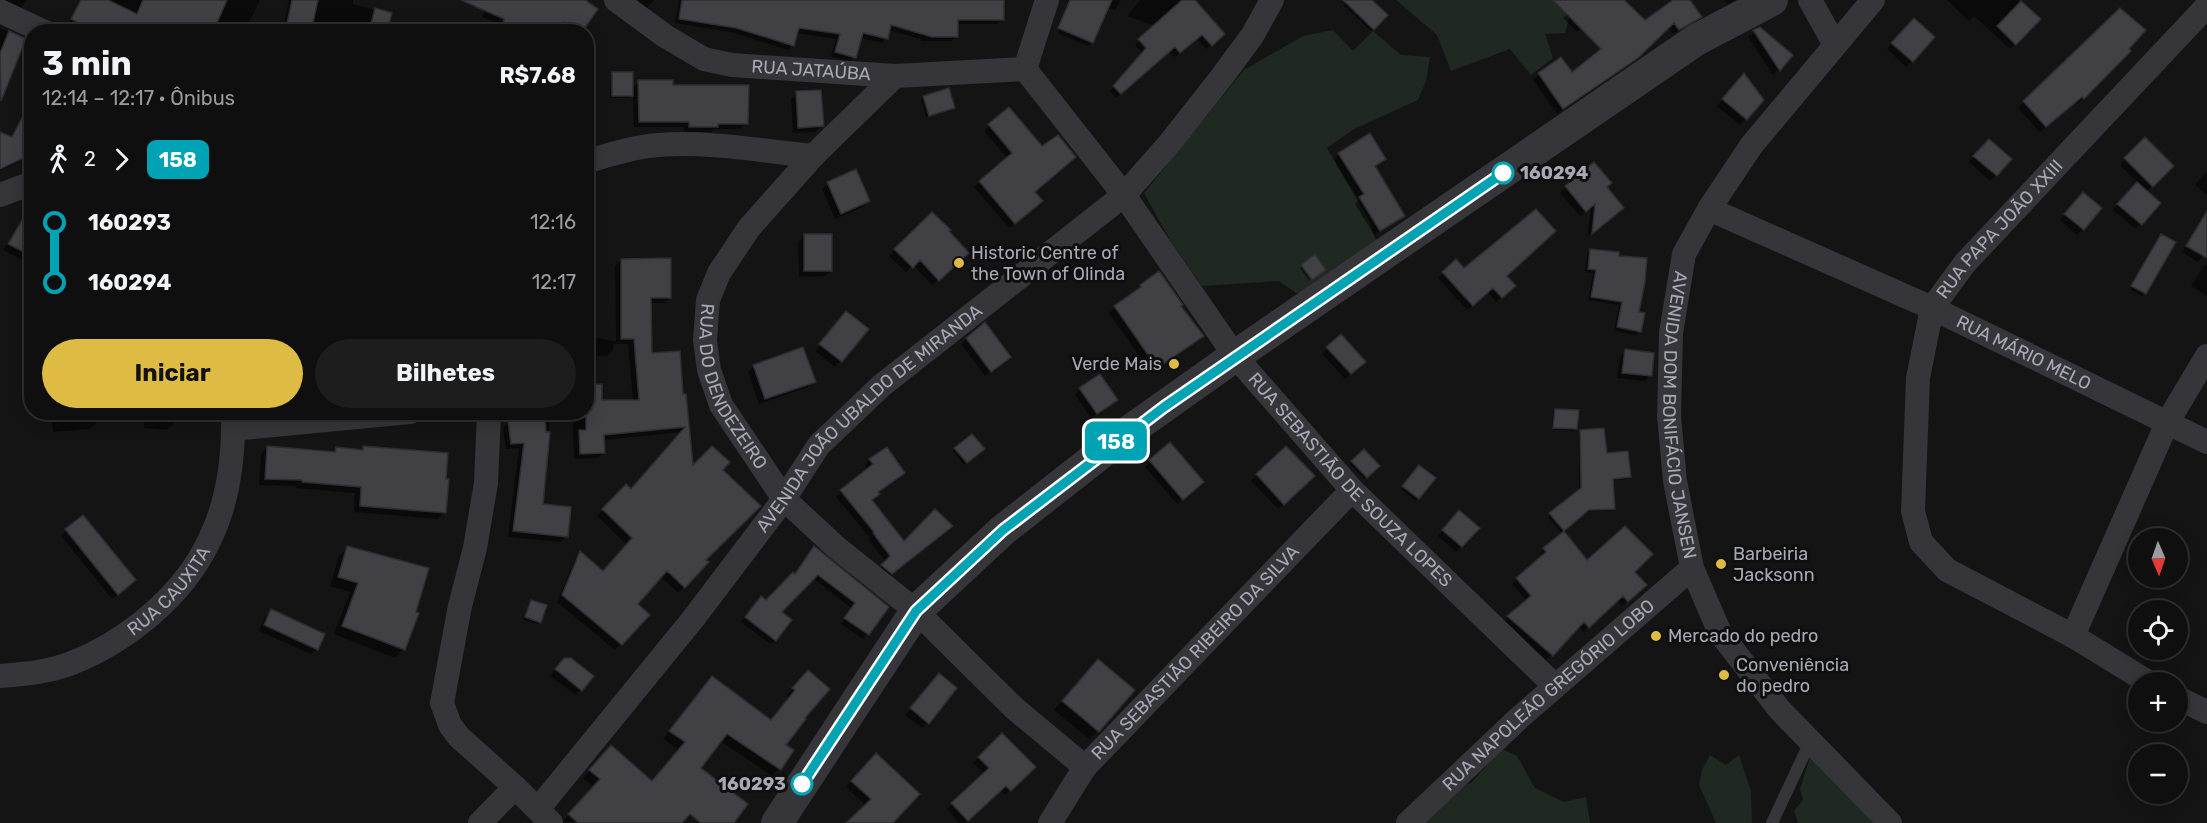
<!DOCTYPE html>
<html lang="pt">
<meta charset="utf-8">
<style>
body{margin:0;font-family:Rubik,sans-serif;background:#1d1d1e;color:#f1f3f6;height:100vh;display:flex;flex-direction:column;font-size:22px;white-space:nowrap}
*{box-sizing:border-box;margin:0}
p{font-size:20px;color:#9b9c9f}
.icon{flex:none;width:33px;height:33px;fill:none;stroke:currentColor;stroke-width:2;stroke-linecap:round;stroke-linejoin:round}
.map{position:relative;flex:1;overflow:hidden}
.details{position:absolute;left:24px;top:24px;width:570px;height:396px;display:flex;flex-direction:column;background:#0f0f10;border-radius:24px;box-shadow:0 3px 15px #0003,0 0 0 2px #2f2f30}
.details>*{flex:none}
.badge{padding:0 12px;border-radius:9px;font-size:21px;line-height:39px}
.needle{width:39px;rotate:178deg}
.buttons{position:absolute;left:2128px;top:528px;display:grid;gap:12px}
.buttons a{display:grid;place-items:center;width:60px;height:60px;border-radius:50%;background:#0f0f10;box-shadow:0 3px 15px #0003,0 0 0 2px #2f2f30;font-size:30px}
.map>.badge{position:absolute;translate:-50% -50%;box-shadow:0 0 0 3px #fff}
.legs{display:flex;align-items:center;gap:9px;height:66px;padding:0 18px;font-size:20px}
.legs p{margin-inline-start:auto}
.head{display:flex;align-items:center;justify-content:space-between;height:102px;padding:0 18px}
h1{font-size:33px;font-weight:700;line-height:45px}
.cta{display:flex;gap:12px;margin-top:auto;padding:12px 18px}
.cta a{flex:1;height:69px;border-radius:36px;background:#debc43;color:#111;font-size:24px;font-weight:700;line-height:69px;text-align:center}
.cta a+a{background:#1d1d1e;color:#f1f3f6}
ul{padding:0 18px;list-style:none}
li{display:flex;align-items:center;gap:21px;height:60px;font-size:22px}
li i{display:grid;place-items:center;width:9px;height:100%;margin:0 8px;background:currentColor}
li i::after{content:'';width:15px;height:15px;margin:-8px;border:4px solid;border-radius:50%;background:#0f0f10}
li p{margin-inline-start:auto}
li:first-child i{background:linear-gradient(#0000 50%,currentColor 0)}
li:last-child i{background:linear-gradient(currentColor 50%,#0000 0)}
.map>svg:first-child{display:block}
</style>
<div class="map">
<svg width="2207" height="823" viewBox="0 0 2207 823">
<rect width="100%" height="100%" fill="#141415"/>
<!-- green -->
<path fill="#202822" d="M 1396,0 L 1574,0 L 1565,33 L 1545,34 L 1553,58 L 1531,75 L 1510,49 L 1451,71 L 1437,35 Z
M 1333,30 L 1353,51 L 1373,31 L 1401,55 L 1430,57 L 1426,81 L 1418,100 L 1354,129 L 1327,148 L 1369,221 L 1376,241 L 1301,296 L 1279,281 L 1202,286 L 1170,240 L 1144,193 L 1244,70 L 1303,36 Z
M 1498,747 L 1517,756 L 1535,788 L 1564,802 L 1586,797 L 1590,823 L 1424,823 L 1439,793 L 1471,783 L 1489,763 Z
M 1812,751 L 1882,823 L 1798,823 L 1794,811 L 1803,800 L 1800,789 Z
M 1710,755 L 1726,765 L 1739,755 L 1751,791 L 1752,823 L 1716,823 L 1699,785 L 1702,770 Z"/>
<!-- shadow -->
<path fill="#0007" fill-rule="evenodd" d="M 0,0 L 27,0 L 19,11 Z
M 80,0 L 260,0 L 244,32 L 72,32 L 74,27 L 68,24 Z
M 289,0 L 353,0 L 353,4 L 391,14 L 386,32 L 282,32 Z
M 490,0 L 583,0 L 580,32 L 564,32 L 557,27 L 553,32 L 497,32 L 499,24 L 482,17 Z
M 634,0 L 654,0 L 646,9 Z
M 679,0 L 1003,0 L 1003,19 L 998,24 L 957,24 L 957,36 L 952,41 L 921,41 L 921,39 L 888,30 L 886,38 L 882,43 L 860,38 L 854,57 L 850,62 L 831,56 L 836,39 L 796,33 L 793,45 L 788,50 L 731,32 L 675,23 Z
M 1069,0 L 1121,0 L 1115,10 L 1107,8 L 1092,43 L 1088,46 L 1058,33 Z
M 1140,0 L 1193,0 L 1219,38 L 1206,49 L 1196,38 L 1175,57 L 1169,51 L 1116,98 L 1110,91 L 1143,54 L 1135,45 L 1155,26 L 1127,16 Z
M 1347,0 L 1370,0 L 1386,16 L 1371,31 L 1343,5 Z
M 1585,0 L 1616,0 L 1577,32 L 1563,18 Z
M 1675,0 L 1688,0 L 1700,16 L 1694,22 L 1673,34 L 1667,27 L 1631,63 L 1557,114 L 1533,80 L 1539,74 L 1558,61 L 1569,76 Z
M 1724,0 L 1736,0 L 1727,4 Z
M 1947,0 L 2018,0 L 2039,19 L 2010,49 L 1974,16 L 1969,21 Z
M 2120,10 L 2128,51 L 2077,104 L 2075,102 L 2040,132 L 2018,108 Z
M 1914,20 L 1933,37 L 1906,67 L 1887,49 Z
M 0,28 L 24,39 L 2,90 L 0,90 Z
M 1760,28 L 1791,55 L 1773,75 L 1748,37 Z
M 613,73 L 631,89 L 639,82 L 671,86 L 747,123 L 741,129 L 714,129 L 711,132 L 684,132 L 684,127 L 634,127 L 633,94 L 629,98 L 610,98 L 611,76 Z
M 1738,81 L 1762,100 L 1740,125 L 1717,106 Z
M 797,93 L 821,126 L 815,132 L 793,133 L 791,99 Z
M 923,97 L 954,107 L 926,117 L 921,100 Z
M 1009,109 L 1036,206 L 1009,228 L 974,187 L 1008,159 L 984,131 Z
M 32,116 L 32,160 L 26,162 L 25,159 L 0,171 L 0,163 Z
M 2145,139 L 2172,166 L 2146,192 L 2141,224 L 2135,229 L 2113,210 L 2138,183 L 2120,165 Z
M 1989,141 L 2010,160 L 1990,181 L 1969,162 Z
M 1339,154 L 1385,159 L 1374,168 L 1403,215 L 1398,221 L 1374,235 L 1355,204 L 1359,200 L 1334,160 Z
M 1594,164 L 1616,213 L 1587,237 L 1591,207 L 1580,216 L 1560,193 Z
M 2207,171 L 2207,195 L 2195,185 Z
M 828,184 L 868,201 L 863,207 L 835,219 L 822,189 Z
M 2077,200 L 2100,209 L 2077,235 L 2060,220 Z
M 32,204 L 32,265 L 3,250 Z
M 2207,210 L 2207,250 L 2198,262 L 2182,252 Z
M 932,214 L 947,231 L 962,259 L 932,285 L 913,265 L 906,272 L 889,256 Z
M 804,236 L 831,271 L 825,276 L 799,277 L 798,242 Z
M 2159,238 L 2174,243 L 2142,296 L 2130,289 Z
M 1591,250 L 1637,313 L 1640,331 L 1636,335 L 1614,331 L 1619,305 L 1588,300 L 1593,273 L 1585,272 L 1587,254 Z
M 621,260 L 670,297 L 664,303 L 650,303 L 651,354 L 682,396 L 692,468 L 721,470 L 704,560 L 707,563 L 678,593 L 660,576 L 636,604 L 648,615 L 615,650 L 557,602 L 575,559 L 580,553 L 602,573 L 627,545 L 597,516 L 626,487 L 631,491 L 681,432 L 603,440 L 604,452 L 598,458 L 574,459 L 572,412 L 586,412 L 586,336 L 616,341 L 615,266 ZM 614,344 L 628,344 L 633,401 L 589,401 L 597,356 L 607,356 L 613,350 Z
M 1456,261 L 1464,270 L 1506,276 L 1509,291 L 1496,302 L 1487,292 L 1467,310 L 1438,278 Z
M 2205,264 L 2207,265 L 2207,296 L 2191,286 Z
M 1302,266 L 1322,272 L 1309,281 L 1300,268 Z
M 1141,286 L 1179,306 L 1202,336 L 1151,373 L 1109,313 L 1136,292 Z
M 841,319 L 867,329 L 835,367 L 815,351 Z
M 985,325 L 1003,362 L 985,376 L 961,344 Z
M 1327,348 L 1358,367 L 1345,379 L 1322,354 Z
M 1625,351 L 1650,375 L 1645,381 L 1617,378 L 1620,357 Z
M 754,366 L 814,381 L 808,387 L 759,404 L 748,372 Z
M 1080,389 L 1116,400 L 1091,418 L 1075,395 Z
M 1556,410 L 1576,429 L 1574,431 L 1552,429 L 1553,413 Z
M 51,412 L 95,412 L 96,423 L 90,429 L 53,432 Z
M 144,412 L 174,412 L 173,424 L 167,430 L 144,428 Z
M 550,418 L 541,505 L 566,536 L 561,542 L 508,537 L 519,448 L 506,449 L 503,428 L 509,422 Z
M 1581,431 L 1629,477 L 1627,479 L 1612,481 L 1614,508 L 1611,510 L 1585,512 L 1562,531 L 1587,562 L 1633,572 L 1640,590 L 1622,606 L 1617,600 L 1583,632 L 1578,626 L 1546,660 L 1504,622 L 1527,601 L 1512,584 L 1542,557 L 1539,554 L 1544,549 L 1562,534 L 1548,517 L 1579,492 L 1579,434 Z
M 267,447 L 332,453 L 336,449 L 360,451 L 364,447 L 444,513 L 438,519 L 354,512 L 355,493 L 296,488 L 296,486 L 259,485 L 261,454 Z
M 1286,448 L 1308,482 L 1278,509 L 1251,481 Z
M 955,449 L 981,451 L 964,465 L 953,451 Z
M 1364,451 L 1378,466 L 1364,479 L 1350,464 Z
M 870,460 L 903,473 L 877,492 L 871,501 L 904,543 L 951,526 L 886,578 L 877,571 L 886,562 L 868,539 L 870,538 L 836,497 L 868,470 L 865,465 Z
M 1150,461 L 1197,487 L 1177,504 L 1145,467 Z
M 1417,469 L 1418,498 L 1416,501 L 1401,489 Z
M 1454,518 L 1461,546 L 1456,552 L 1438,536 Z
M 66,530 L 129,586 L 112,599 L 61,536 Z
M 348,547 L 403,649 L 395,658 L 334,634 L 350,592 L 330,586 L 339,556 Z
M 814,548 L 887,608 L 863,639 L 841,624 L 851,608 L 813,578 L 780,613 L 775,640 L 770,644 L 741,622 L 756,603 L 766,602 L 795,575 Z
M 531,601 L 540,622 L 538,624 L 523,620 Z
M 271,611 L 317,649 L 311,654 L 259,631 L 265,617 Z
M 567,657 L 592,676 L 576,695 L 550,676 Z
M 1089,669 L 1098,731 L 1089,739 L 1054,710 Z
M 712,678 L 770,721 L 789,698 L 786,696 L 801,679 L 803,718 L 784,745 L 779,769 L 772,776 L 720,741 L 648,823 L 562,822 L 594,787 L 583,778 L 604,754 L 651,782 L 679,750 L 663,739 Z
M 933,681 L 927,723 L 922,728 L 905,715 Z
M 1002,735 L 1033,767 L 1005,795 L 1000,790 L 964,823 L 959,823 L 947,809 L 984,774 L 973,763 Z
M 876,756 L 891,823 L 848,823 L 866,806 L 846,787 Z"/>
<!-- building -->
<path fill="#414145" stroke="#2e2e31" stroke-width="1.5" d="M 81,0 L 108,0 L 137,14 L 143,0 L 227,0 L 213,32 L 95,32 L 71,19 Z
M 292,0 L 318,0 L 311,32 L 285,32 Z
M 461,0 L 585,0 L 598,9 L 582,32 L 577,32 L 563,22 L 555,32 L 501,32 L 504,19 Z
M 682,0 L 1004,0 L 1004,20 L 958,20 L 958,37 L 932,37 L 891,25 L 888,39 L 863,33 L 856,58 L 835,52 L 840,34 L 799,28 L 794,46 L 736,28 L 679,19 Z
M 1070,0 L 1112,0 L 1093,43 L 1058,28 Z
M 1182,0 L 1195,0 L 1225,34 L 1212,46 L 1202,35 L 1180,53 L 1175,47 L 1121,94 L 1113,86 L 1146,48 L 1138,39 Z
M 1343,0 L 1372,0 L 1388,15 L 1374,30 Z
M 1553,0 L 1624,0 L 1645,20 L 1673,0 L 1690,0 L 1702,17 L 1679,30 L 1674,23 L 1638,58 L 1563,109 L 1538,73 L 1561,57 L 1572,72 L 1601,49 Z
M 2021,1 L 2041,19 L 2016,45 L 1997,26 Z
M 375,8 L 392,13 L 387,32 L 369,32 Z
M 2120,8 L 2146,30 L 2129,49 L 2131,51 L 2084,99 L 2082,97 L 2046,127 L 2023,101 Z
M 1914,18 L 1935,37 L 1913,62 L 1891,43 Z
M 1760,27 L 1793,55 L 1780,71 L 1753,30 Z
M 9,31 L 26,39 L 1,101 L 0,53 Z
M 612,72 L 633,72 L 633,96 L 612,96 Z
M 1744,73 L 1764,100 L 1747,120 L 1722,99 Z
M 638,80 L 673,80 L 673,85 L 749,85 L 748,124 L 718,124 L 718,127 L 689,127 L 689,122 L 639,122 Z
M 949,88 L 955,108 L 929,116 L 923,96 Z
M 821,90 L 824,126 L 798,128 L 796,91 Z
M 32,98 L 32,154 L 0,169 L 0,132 L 12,137 Z
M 1009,107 L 1042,146 L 1058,135 L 1076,157 L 1035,192 L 1043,201 L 1015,224 L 979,181 L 1012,153 L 988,124 Z
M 1370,133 L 1386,159 L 1375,166 L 1405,216 L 1380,231 L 1359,197 L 1364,194 L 1338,153 Z
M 2145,137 L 2174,166 L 2153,187 L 2124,158 Z
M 1989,139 L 2012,159 L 1997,176 L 1973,156 Z
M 1594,162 L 1612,183 L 1607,187 L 1624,208 L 1592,234 L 1595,204 L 1586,212 L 1565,186 Z
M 856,169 L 870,201 L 841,214 L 827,182 Z
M 2137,182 L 2161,203 L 2142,225 L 2117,204 Z
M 2083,192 L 2102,208 L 2084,230 L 2064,214 Z
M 32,203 L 32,256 L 8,244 Z
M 1536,209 L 1556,231 L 1507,276 L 1516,286 L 1502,298 L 1493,288 L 1473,306 L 1442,272 L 1456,259 L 1464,268 Z
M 2207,211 L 2207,258 L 2186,246 Z
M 932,212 L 951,230 L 949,231 L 969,253 L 939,281 L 920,260 L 913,268 L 894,249 Z
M 804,234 L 832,234 L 832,271 L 804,271 Z
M 2161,234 L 2176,242 L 2146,294 L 2131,286 Z
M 1590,249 L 1619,252 L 1619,256 L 1647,258 L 1645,282 L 1639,312 L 1645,313 L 1641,332 L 1617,327 L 1622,302 L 1591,297 L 1596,270 L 1588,269 Z
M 1315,254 L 1326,270 L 1312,280 L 1301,265 Z
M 671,258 L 671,298 L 651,298 L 652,353 L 680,351 L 683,394 L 686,394 L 693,465 L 712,446 L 730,462 L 723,470 L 761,506 L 706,560 L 709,562 L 685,588 L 667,571 L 638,604 L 650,615 L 622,645 L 562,595 L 580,551 L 603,571 L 632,538 L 602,509 L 626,484 L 631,489 L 685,427 L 604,435 L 605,453 L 580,454 L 579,430 L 586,430 L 586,385 L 602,384 L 602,400 L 639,400 L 634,339 L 621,339 L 621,259 Z
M 1159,271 L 1183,305 L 1181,306 L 1204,336 L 1157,368 L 1114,306 L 1141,287 L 1140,285 Z
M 846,311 L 869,329 L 842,362 L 819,344 Z
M 985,322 L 1011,357 L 991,372 L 966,338 Z
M 1341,334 L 1366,362 L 1351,374 L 1326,347 Z
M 803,347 L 816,382 L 765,399 L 753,365 Z
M 1625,349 L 1654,353 L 1652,376 L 1622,373 Z
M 1100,374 L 1118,400 L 1097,414 L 1079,388 Z
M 1555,409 L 1579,410 L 1577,429 L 1553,428 Z
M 545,417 L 546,432 L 550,432 L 543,504 L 571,507 L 568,537 L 513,531 L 524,443 L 511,444 L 508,421 Z
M 1604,428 L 1607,453 L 1628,451 L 1631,477 L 1613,479 L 1615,509 L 1589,510 L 1564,531 L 1549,513 L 1581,488 L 1580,430 Z
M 972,434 L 985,449 L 967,463 L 954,448 Z
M 1170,442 L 1204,482 L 1183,500 L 1149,460 Z
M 267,446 L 335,452 L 336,447 L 363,450 L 363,446 L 448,453 L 446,479 L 449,479 L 446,513 L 360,506 L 361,487 L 302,482 L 302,480 L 265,479 Z
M 1286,446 L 1315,476 L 1284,505 L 1256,474 Z
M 887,447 L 905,473 L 878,492 L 880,494 L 872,500 L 904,541 L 935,509 L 953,526 L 892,574 L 881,565 L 890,556 L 873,533 L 874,532 L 840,490 L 873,464 L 869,459 Z
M 1364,449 L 1380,466 L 1367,478 L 1351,461 Z
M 1419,465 L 1436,478 L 1419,499 L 1402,486 Z
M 1459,510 L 1480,528 L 1462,547 L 1442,530 Z
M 83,515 L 136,580 L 118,595 L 65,529 Z
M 1625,526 L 1653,554 L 1635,572 L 1647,585 L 1628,602 L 1623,596 L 1589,628 L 1584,622 L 1553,656 L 1507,616 L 1531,596 L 1516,578 L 1546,552 L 1543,548 L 1564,531 L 1587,560 Z
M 347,546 L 429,568 L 416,612 L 419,613 L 405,650 L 342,626 L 358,583 L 338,577 Z
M 814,546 L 889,607 L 869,635 L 844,618 L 855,603 L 818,575 L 782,612 L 792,620 L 776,641 L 745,617 L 761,596 L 766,600 L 793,572 L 795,574 Z
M 531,600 L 547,605 L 541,623 L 525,617 Z
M 271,609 L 325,634 L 318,650 L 264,625 Z
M 564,658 L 571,658 L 594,676 L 582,691 L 555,669 Z
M 1098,659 L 1135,690 L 1099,732 L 1062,701 Z
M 808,670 L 830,689 L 805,718 L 806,719 L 786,745 L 794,750 L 781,770 L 727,734 L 701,768 L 748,804 L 734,823 L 701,823 L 690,814 L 682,823 L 578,823 L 568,814 L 600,779 L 589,770 L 611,745 L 652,781 L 685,742 L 669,731 L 712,676 L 771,720 L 795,690 L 792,688 Z
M 939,673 L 957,688 L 929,724 L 910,708 Z
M 1002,733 L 1036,767 L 1011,791 L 1006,786 L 968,821 L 951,803 L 989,768 L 978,757 Z
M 876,753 L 920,794 L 893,823 L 846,823 L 871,799 L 851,781 Z"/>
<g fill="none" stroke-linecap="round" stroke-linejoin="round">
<!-- service -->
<path stroke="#35353a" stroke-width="12" d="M 1772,823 L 1810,742"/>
<!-- minor -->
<g stroke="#35353a" stroke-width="24">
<path id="s1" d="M 616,0 L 665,36 L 704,59 L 732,65 L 895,76 L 1025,69"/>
<path d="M 1810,0 L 1835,45"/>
<path id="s2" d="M 1873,0 L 1751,146 L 1709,209 L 1684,254 L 1671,333 L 1669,416 L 1675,481 L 1692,568 L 1720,633 L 1779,709 L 1890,823"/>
<path d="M 0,11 L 45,32"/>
<path id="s3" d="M 1025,69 L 1124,195 L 1235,356 L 1352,490 L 1555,686"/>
<path d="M 1025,69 L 1047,0"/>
<path id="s4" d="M 895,76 L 813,156 L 749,228 L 719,273 L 708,300 L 705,340 L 709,370 L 721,405 L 784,499 L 836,547 L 916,611 L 1014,708 L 1085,767"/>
<path d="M 586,162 C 610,154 633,147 658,145 C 709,141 762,151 813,156"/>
<path d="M 0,195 L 32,183"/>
<path id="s5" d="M 1709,209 L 1932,308 L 2207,442"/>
<path d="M 489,412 L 486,483 L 475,548 L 460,606 L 442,703 L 450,725 L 459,737 L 515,787 L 551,823"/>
<path d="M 233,429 L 410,412"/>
<path d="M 2073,636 L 2167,423 L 2207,356"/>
<path id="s6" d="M 0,676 C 24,674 49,672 72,663 C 127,641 183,596 209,541 C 228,503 234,455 233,412"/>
<path id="s7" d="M 2148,682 L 2073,636 L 1947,570 L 1921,542 L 1913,511 L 1918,378 L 1932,308 L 1965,263 L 2207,6"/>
<path d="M 2178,698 L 2207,712"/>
<path id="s8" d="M 538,809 L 693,619 L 784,499 L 819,445 L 881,386 L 1124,195 L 1169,144 L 1221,78 L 1252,36 L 1272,0"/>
<path d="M 480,823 L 515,787"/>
<path id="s9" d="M 1050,823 L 1085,767 L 1352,490"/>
<path id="s10" d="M 1408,823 L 1519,718 L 1692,568"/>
</g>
<!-- tertiary -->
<path stroke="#35353a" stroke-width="32" d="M 777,823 L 916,611 L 1003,530 L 1128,432 L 1235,356 L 1696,40 L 1772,0"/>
</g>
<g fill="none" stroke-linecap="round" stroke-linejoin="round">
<!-- line-1 casing -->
<g stroke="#fff" stroke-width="14">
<path id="line-1" d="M 802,784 L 916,611 L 1003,530 L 1164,407 L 1503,173"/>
</g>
<!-- line-1 -->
<use href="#line-1" stroke="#00a3b4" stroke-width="9"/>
</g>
<!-- markers -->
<g fill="#fff" stroke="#00a3b4" stroke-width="3">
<circle cx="1503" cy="173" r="10"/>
<circle cx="802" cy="784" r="10"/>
</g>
<g fill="#debc43" stroke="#0f0f10" stroke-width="2">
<circle cx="959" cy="263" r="6"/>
<circle cx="1174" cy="364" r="6"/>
<circle cx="1721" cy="564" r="6"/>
<circle cx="1656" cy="636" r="6"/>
<circle cx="1724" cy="675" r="6"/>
</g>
<g text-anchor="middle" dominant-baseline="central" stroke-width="6" stroke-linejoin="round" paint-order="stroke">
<!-- street labels -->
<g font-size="18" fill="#a7a9b4" stroke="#0f0f10">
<text stroke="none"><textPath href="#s1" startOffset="214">RUA JATAÚBA</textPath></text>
<text stroke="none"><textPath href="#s7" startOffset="609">RUA PAPA JOÃO XXIII</textPath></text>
<text stroke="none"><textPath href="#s5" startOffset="346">RUA MÁRIO MELO</textPath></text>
<text stroke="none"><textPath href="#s4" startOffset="387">RUA DO DENDEZEIRO</textPath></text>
<text stroke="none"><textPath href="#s2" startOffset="480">AVENIDA DOM BONIFÁCIO JANSEN</textPath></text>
<text stroke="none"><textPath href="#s8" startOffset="514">AVENIDA JOÃO UBALDO DE MIRANDA</textPath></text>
<text stroke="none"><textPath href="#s3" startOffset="525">RUA SEBASTIÃO DE SOUZA LOPES</textPath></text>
<text stroke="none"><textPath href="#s6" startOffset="196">RUA CAUXITA</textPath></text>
<text stroke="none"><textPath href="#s9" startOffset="225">RUA SEBASTIÃO RIBEIRO DA SILVA</textPath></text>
<text stroke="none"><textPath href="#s10" startOffset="190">RUA NAPOLEÃO GREGÓRIO LOBO</textPath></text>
</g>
<!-- stop labels -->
<g font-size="18" font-weight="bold" fill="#a7a9b4" stroke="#0f0f10" text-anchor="start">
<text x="1520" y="173">160294</text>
<text x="786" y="784" text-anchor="end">160293</text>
</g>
<!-- poi labels -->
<g font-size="18" fill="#a7a9b4" stroke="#0f0f10" text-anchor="start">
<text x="971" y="253">Historic Centre of<tspan x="971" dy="21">the Town of Olinda</tspan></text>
<text x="1162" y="364" text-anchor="end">Verde Mais</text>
<text x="1733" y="554">Barbeiria<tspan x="1733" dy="21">Jacksonn</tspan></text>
<text x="1668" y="636">Mercado do pedro</text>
<text x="1736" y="665">Conveniência<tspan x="1736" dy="21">do pedro</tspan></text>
</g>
</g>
</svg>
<div class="buttons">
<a><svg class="needle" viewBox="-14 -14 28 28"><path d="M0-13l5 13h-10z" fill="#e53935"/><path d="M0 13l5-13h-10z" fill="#9b9c9f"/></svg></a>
<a><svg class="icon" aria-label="locate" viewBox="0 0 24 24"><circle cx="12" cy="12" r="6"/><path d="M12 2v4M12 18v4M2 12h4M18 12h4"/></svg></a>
<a>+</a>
<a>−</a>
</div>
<b class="badge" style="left:1116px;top:441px;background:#00a3b4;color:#fff">158</b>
<section class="details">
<div class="head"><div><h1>3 min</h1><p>12:14 – 12:17 · Ônibus</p></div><b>R$7.68</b></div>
<div class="legs"><svg class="icon" aria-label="walk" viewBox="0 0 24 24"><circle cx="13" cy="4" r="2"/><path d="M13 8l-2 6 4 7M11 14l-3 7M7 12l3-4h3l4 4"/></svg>2<svg class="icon" aria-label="forward" viewBox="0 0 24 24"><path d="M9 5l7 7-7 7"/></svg><b class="badge" style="background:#00a3b4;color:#fff">158</b></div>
<ul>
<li><i style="color:#00a3b4"></i><b>160293</b><p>12:16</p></li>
<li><i style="color:#00a3b4"></i><b>160294</b><p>12:17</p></li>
</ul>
<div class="cta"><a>Iniciar</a><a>Bilhetes</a></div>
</section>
</div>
